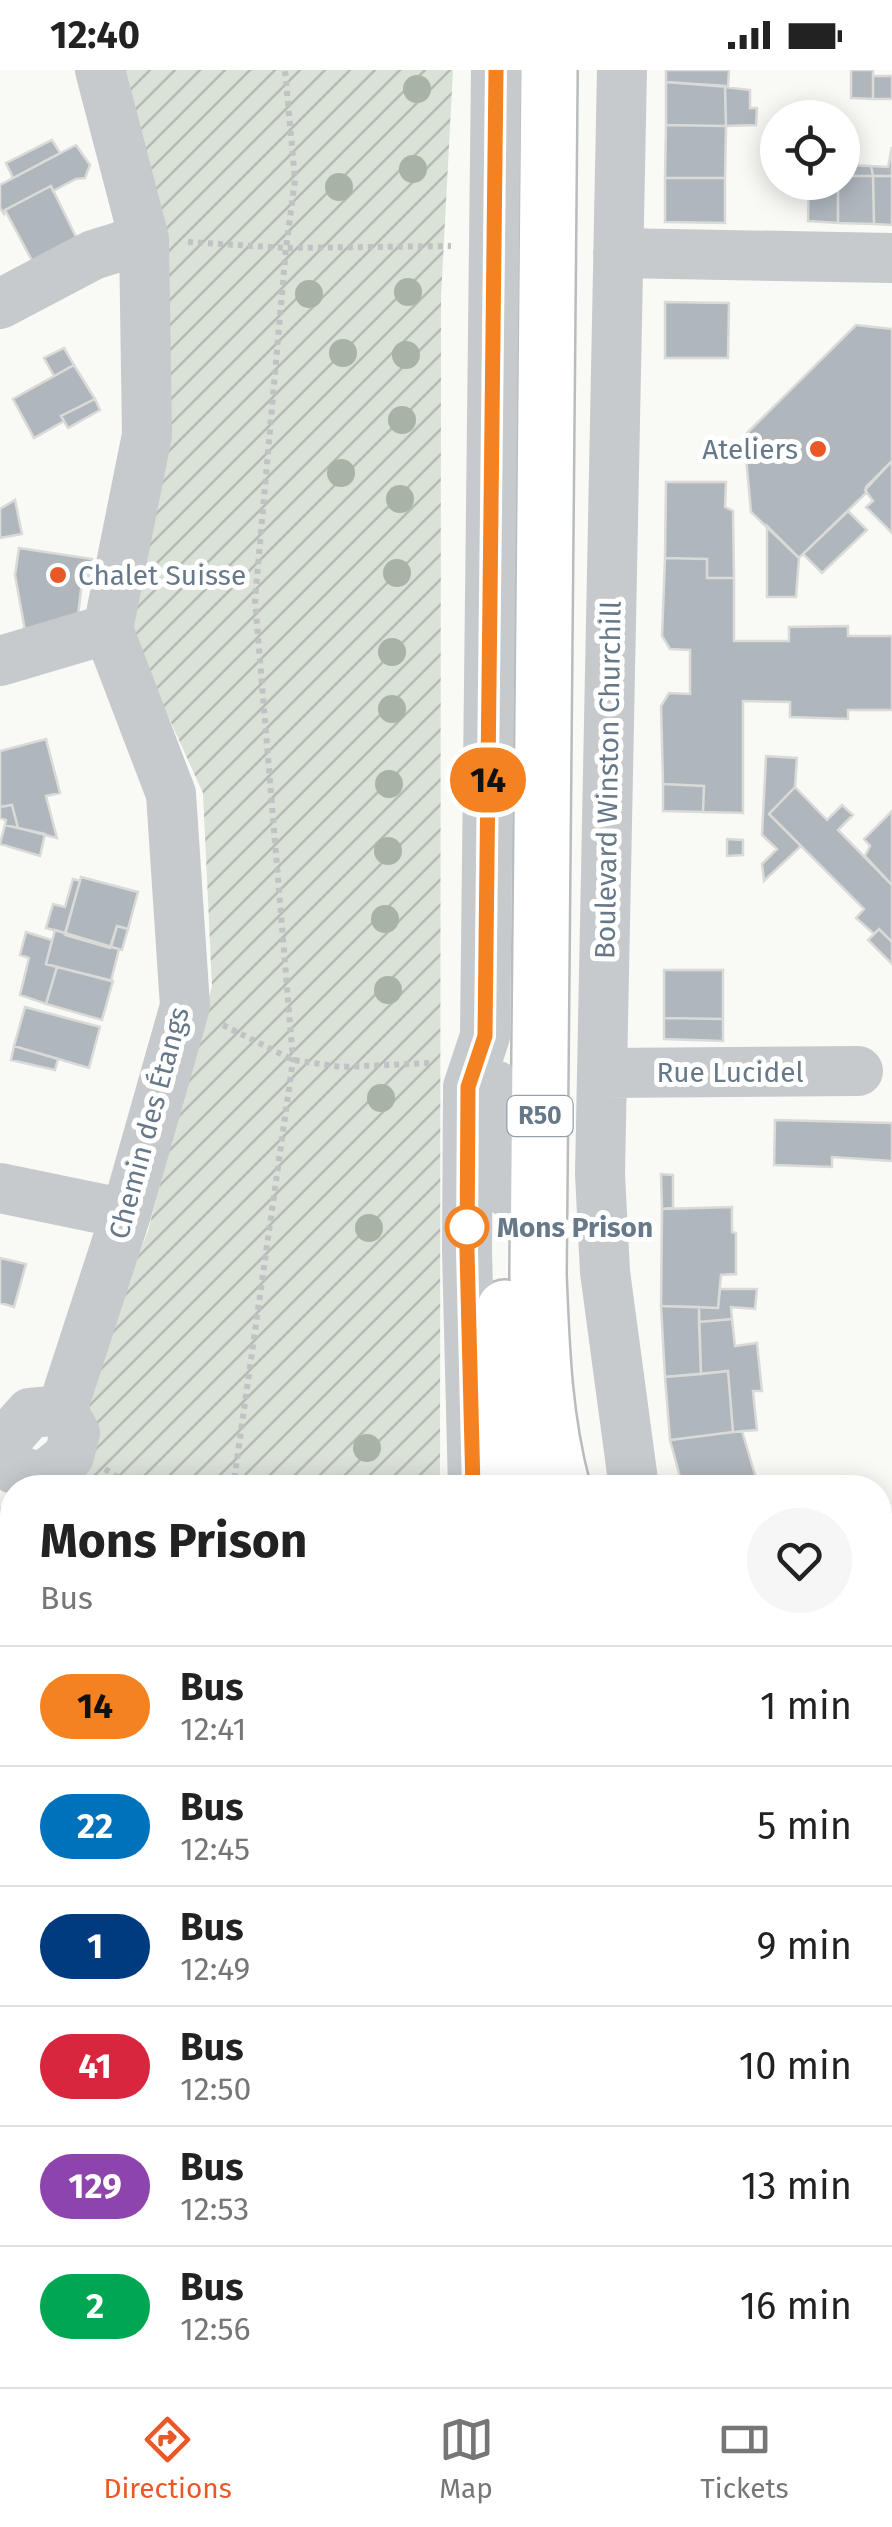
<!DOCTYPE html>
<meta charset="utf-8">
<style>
body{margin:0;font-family:"Fira Sans",sans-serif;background:#f6f6f6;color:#222;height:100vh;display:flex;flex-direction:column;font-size:38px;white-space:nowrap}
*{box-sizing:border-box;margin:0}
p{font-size:32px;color:#767676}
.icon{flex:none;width:55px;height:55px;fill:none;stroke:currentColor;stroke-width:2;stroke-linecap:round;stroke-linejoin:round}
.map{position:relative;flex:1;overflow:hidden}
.drawer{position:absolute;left:0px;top:1405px;width:892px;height:912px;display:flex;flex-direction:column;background:#fff;border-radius:40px 40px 0 0;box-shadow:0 5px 25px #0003}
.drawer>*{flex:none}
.badge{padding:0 20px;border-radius:32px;font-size:35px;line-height:65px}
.controls{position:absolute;left:760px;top:30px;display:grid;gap:20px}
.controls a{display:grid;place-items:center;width:100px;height:100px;border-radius:50%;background:#fff;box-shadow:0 5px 25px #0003;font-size:50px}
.map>.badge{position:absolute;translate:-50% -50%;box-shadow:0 0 0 5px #fff}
.round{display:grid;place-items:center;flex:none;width:105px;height:105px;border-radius:52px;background:#f6f6f6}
.head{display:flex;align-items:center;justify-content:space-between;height:170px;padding:0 40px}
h1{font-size:48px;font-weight:700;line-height:75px}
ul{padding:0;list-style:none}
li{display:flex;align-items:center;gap:30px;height:120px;padding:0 40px;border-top:2px solid #e0e0e0}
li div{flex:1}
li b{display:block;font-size:38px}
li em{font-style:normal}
li .badge{min-width:110px;font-weight:700;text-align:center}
.status{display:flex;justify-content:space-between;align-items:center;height:70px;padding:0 50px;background:#fff;direction:ltr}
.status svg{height:28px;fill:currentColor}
.menu{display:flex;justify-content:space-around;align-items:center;height:140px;border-top:2px solid #e0e0e0;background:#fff;font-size:28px;color:#767676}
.menu a{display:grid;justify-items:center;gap:5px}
.menu .current{color:#e95826}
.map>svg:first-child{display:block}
</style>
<div class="status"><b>12:40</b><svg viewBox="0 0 49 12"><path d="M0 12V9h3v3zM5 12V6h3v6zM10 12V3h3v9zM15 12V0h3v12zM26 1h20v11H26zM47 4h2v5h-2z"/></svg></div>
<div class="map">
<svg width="892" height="2317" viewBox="0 0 892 2317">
<defs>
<pattern id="grass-dots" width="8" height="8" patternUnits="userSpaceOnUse" patternTransform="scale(2.5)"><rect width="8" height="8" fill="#dae1d7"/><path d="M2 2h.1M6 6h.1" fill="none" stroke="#b5bbb4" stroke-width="1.8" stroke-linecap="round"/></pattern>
<pattern id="garden-furrows" width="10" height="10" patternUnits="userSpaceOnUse" patternTransform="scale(2.5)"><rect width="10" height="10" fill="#dae1d7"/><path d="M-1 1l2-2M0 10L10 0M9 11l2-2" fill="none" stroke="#b5bbb4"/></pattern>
</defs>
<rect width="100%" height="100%" fill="#f9f9f6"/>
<!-- built -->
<path fill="#e7e8e7" d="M 0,1688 L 12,1702 L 12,2074 L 0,2061 Z
M 209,2305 L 581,2305 L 594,2317 L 202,2317 Z"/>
<!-- grass -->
<path fill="url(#grass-dots)" d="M 0,2061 L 12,2074 L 12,2271 L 5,2276 L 0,2273 Z"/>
<!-- garden -->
<path fill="url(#garden-furrows)" d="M 113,0 L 453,0 L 441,227 L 440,1417 L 61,1418 L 82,1331 L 148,1161 L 212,916 L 203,723 L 129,560 L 156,374 Z
M 12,1435 L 12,1702 L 0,1688 L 0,1437 Z"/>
<!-- building -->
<path fill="#afb7bd" stroke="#dadbd8" stroke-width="2.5" d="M 666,0 L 729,0 L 728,17 L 666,12 Z
M 851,0 L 873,0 L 873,29 L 851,28 Z
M 873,6 L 892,6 L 892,29 L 873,29 Z
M 666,12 L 725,16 L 726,56 L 666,55 Z
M 725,17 L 750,20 L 750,38 L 757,38 L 756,55 L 726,56 Z
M 666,55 L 726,56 L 725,108 L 665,108 Z
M 52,70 L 60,83 L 13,108 L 6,93 Z
M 76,75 L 90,95 L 85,108 L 76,109 L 53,121 L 51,116 L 5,140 L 4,144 L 0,138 L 0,115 Z
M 892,77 L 892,106 L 873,106 L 871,96 L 888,97 Z
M 842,95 L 871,96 L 873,106 L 842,106 Z
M 842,106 L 873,106 L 874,154 L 838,153 L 838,112 L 842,112 Z
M 873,106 L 892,106 L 892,155 L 874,154 Z
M 665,108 L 725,108 L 725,153 L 665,152 Z
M 809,112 L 838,112 L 838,153 L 808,151 Z
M 51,116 L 80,175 L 36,198 L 5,140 Z
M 665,232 L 729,233 L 728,288 L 665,288 Z
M 856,255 L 892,259 L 892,391 L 866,417 L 866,423 L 799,488 L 751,442 L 744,366 Z
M 64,278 L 74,295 L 54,306 L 44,288 Z
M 74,295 L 95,329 L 61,346 L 64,351 L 34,368 L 13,329 Z
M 95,329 L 100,340 L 68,358 L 61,346 Z
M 892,391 L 892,463 L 866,437 L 873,431 L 865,420 Z
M 666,412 L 726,412 L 725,437 L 733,441 L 734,508 L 707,508 L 707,489 L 665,488 Z
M 15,430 L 22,464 L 0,468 L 0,439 Z
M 848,441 L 867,460 L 822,503 L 803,484 Z
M 767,456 L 799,488 L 796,527 L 767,527 Z
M 19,478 L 92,489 L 88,512 L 82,511 L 77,555 L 26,566 L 15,505 Z
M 665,488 L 707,489 L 707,508 L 734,508 L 734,571 L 789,571 L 789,557 L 848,556 L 848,566 L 892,566 L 892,640 L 848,640 L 848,649 L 790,647 L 790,632 L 743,631 L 743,743 L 703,742 L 704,716 L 663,714 L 661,636 L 669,623 L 690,624 L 690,580 L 670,579 L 662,566 Z
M 46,669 L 60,723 L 46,726 L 57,768 L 18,758 L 12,735 L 0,737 L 0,681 Z
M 766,686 L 797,688 L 795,717 L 769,744 L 801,776 L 764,811 L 762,794 L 777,779 L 762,765 Z
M 663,714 L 704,716 L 703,742 L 663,741 Z
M 795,717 L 827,750 L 842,735 L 853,745 L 838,760 L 892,815 L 892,872 L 879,859 L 874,864 L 856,848 L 864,839 L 769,744 Z
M 12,735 L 18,758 L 5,755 L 6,750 L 0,748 L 0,737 Z
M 892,741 L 892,815 L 865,786 L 870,776 L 864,769 Z
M 5,755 L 45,764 L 40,786 L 0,774 Z
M 727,769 L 743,770 L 743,785 L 727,786 Z
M 81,807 L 138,822 L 128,859 L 117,856 L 110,878 L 65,865 Z
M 73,809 L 80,811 L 65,863 L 46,858 L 53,834 L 65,837 Z
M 117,856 L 128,859 L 122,880 L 111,877 Z
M 879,859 L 892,872 L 892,894 L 868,870 Z
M 55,860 L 119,879 L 111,911 L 46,894 Z
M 26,862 L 52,870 L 46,894 L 57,897 L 46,934 L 20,925 L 29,888 L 20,885 Z
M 57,897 L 113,911 L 102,950 L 46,934 Z
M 664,900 L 723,900 L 723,949 L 664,948 Z
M 25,937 L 100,957 L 89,998 L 14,976 Z
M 664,948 L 723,949 L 723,971 L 664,969 Z
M 14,976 L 58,989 L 55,1000 L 11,990 Z
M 775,1050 L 892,1053 L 892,1091 L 832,1087 L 832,1097 L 774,1095 Z
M 661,1104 L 673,1105 L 673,1138 L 662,1139 Z
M 732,1137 L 732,1162 L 736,1163 L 736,1204 L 721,1205 L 718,1238 L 661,1236 L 662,1139 Z
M 0,1188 L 26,1194 L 14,1237 L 0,1233 Z
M 720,1219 L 757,1219 L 755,1239 L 731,1237 L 732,1249 L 699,1252 L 699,1237 L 718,1238 Z
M 661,1236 L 699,1237 L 701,1304 L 665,1307 Z
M 732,1249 L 735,1276 L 757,1273 L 762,1321 L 753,1321 L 757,1360 L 733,1362 L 728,1301 L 701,1304 L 699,1252 Z
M 728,1301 L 733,1362 L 670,1370 L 665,1307 Z
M 742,1361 L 759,1418 L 683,1418 L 670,1370 Z
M 892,1599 L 892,1671 L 887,1674 L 880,1663 L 880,1606 Z"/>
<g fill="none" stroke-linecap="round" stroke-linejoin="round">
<!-- highway-tunnel -->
<path stroke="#d4d9da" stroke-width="55" stroke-dasharray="55 28" stroke-linecap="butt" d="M 880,2008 L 892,2026"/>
<!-- major casing -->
<g stroke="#b9bdc1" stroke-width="60">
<path id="major" d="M 880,1841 L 892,1830"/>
</g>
<!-- highway casing -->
<g stroke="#b9bcbf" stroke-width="60">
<path id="highway" d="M 549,0 L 538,1205 C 541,1277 543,1348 562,1418
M 505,1238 L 506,1418
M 880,2142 L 892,2151
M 59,2317 L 77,2305"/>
</g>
<!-- path -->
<path stroke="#c0c2c4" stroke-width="6" stroke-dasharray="5 5" stroke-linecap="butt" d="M 188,172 L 286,178 L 451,176
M 223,955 L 293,990 L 341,997 L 431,993
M 105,1399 L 134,1418
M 233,1418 L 293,990 L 255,530 L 286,178 L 295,110 L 285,0
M 880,1776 L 892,1783
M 880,1927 L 892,1987
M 880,2049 L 892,2018
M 0,2296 L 12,2288
M 856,2305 L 874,2317
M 188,2317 L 196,2305"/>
<!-- minor -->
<path stroke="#c6cacd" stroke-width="50" d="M 622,0 L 600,1104 L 605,1202 L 634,1418
M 618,183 L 892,188
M 0,234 L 93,185 L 144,169
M 0,591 L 108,559
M 603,1003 L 858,1001
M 495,1015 L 507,1122
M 0,1118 L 126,1144
M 3,1374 L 14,1399 L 42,1408 L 69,1386 L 75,1363 L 62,1340
M 0,1377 L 30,1343 L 62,1340 L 126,1144 L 185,936 L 171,724 L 108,559 L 147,365 L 144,169 L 100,0
M 473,1418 L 467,1181 L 468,1017 L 485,966 L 496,0
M 880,1724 L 892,1717
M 880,2110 L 892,2117
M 880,2245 L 892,2251"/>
<!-- major -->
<use href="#major" stroke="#fff" stroke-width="55"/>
<!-- highway -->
<use href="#highway" stroke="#fff" stroke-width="55"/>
<!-- rail casing -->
<g stroke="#a6acb2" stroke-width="11">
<path id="rail" d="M 0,1817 L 12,1830
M 0,1848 L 12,1861
M 0,1887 L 12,1900
M 0,1922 L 12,1936
M 358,2305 L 369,2317
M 390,2305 L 401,2317
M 433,2305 L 445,2317
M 464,2305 L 475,2317"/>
</g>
<!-- rail -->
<use href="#rail" stroke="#fff" stroke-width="8" stroke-dasharray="22" stroke-linecap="butt"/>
</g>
<!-- trees -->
<g fill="#a8b3a5">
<circle cx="417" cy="19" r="14"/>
<circle cx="413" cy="99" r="14"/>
<circle cx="339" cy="117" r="14"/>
<circle cx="408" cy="222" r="14"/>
<circle cx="309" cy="224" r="14"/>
<circle cx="343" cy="283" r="14"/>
<circle cx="406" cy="285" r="14"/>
<circle cx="402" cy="350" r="14"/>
<circle cx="341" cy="403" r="14"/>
<circle cx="400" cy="429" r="14"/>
<circle cx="397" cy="503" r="14"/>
<circle cx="392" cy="582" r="14"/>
<circle cx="392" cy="639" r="14"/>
<circle cx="389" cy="714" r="14"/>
<circle cx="388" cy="781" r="14"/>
<circle cx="385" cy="849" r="14"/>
<circle cx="388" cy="920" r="14"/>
<circle cx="381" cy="1028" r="14"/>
<circle cx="369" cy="1158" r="14"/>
<circle cx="367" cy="1378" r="14"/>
</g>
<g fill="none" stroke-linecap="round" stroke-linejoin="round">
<!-- line casing -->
<g stroke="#fff" stroke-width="22">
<path id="line" d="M 473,1418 L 467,1181 L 468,1017 L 485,966 L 496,0"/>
</g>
<!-- line -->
<use href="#line" stroke="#f58220" stroke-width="15"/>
</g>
<!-- markers -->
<g fill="#e95826" stroke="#fff" stroke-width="4">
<circle cx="818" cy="379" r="10"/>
<circle cx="58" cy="505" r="10"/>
</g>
<circle fill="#fff" stroke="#f58220" stroke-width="5" cx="467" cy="1157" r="20"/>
<g text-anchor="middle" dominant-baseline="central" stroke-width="10" stroke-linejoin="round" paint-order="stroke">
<!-- shield labels -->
<rect fill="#fff" stroke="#95a0ac" stroke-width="2.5" x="507.5" y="1026" width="65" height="40" rx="8"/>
<g font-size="25" font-weight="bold" fill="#677888">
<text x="540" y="1046">R50</text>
</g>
<!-- poi labels -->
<g font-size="28" fill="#677888" stroke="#fff" text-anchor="end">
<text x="798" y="379">Ateliers</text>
<text x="78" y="505" text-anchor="start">Chalet Suisse</text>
</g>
<!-- street labels -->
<g font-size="28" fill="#677888" stroke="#fff">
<text transform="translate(608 710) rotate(-89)">Boulevard Winston Churchill</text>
<text x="730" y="1002">Rue Lucidel</text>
<text transform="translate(149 1053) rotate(-75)">Chemin des Étangs</text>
</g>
<!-- stop labels -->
<g font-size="28" font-weight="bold" fill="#677888" stroke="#fff" text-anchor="start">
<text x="497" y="1157">Mons Prison</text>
</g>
</g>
</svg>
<div class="controls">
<a><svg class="icon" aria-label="locate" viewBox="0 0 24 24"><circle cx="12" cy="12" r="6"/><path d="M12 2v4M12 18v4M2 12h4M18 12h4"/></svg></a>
</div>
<b class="badge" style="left:488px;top:710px;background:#f58220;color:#111">14</b>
<section class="drawer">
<div class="head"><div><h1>Mons Prison</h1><p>Bus</p></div><a class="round"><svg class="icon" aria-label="heart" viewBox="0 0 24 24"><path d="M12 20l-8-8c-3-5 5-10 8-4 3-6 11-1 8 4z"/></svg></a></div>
<ul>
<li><span class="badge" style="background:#f58220;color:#111">14</span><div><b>Bus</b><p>12:41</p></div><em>1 min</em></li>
<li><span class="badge" style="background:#0072bc;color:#fff">22</span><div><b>Bus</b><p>12:45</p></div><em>5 min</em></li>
<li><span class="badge" style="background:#003b80;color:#fff">1</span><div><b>Bus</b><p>12:49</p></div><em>9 min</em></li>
<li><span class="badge" style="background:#d7263d;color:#fff">41</span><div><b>Bus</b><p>12:50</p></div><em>10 min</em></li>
<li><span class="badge" style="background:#8e44ad;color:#fff">129</span><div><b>Bus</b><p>12:53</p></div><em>13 min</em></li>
<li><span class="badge" style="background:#00a651;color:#fff">2</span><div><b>Bus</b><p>12:56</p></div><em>16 min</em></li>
</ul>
</section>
</div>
<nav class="menu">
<a class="current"><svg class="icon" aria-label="directions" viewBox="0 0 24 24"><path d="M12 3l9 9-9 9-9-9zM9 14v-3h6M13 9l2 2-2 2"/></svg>Directions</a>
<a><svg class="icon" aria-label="map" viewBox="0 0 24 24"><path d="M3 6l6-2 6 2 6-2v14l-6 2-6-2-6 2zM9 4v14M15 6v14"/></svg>Map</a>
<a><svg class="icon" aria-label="tickets" viewBox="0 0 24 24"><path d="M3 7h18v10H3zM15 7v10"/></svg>Tickets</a>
</nav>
